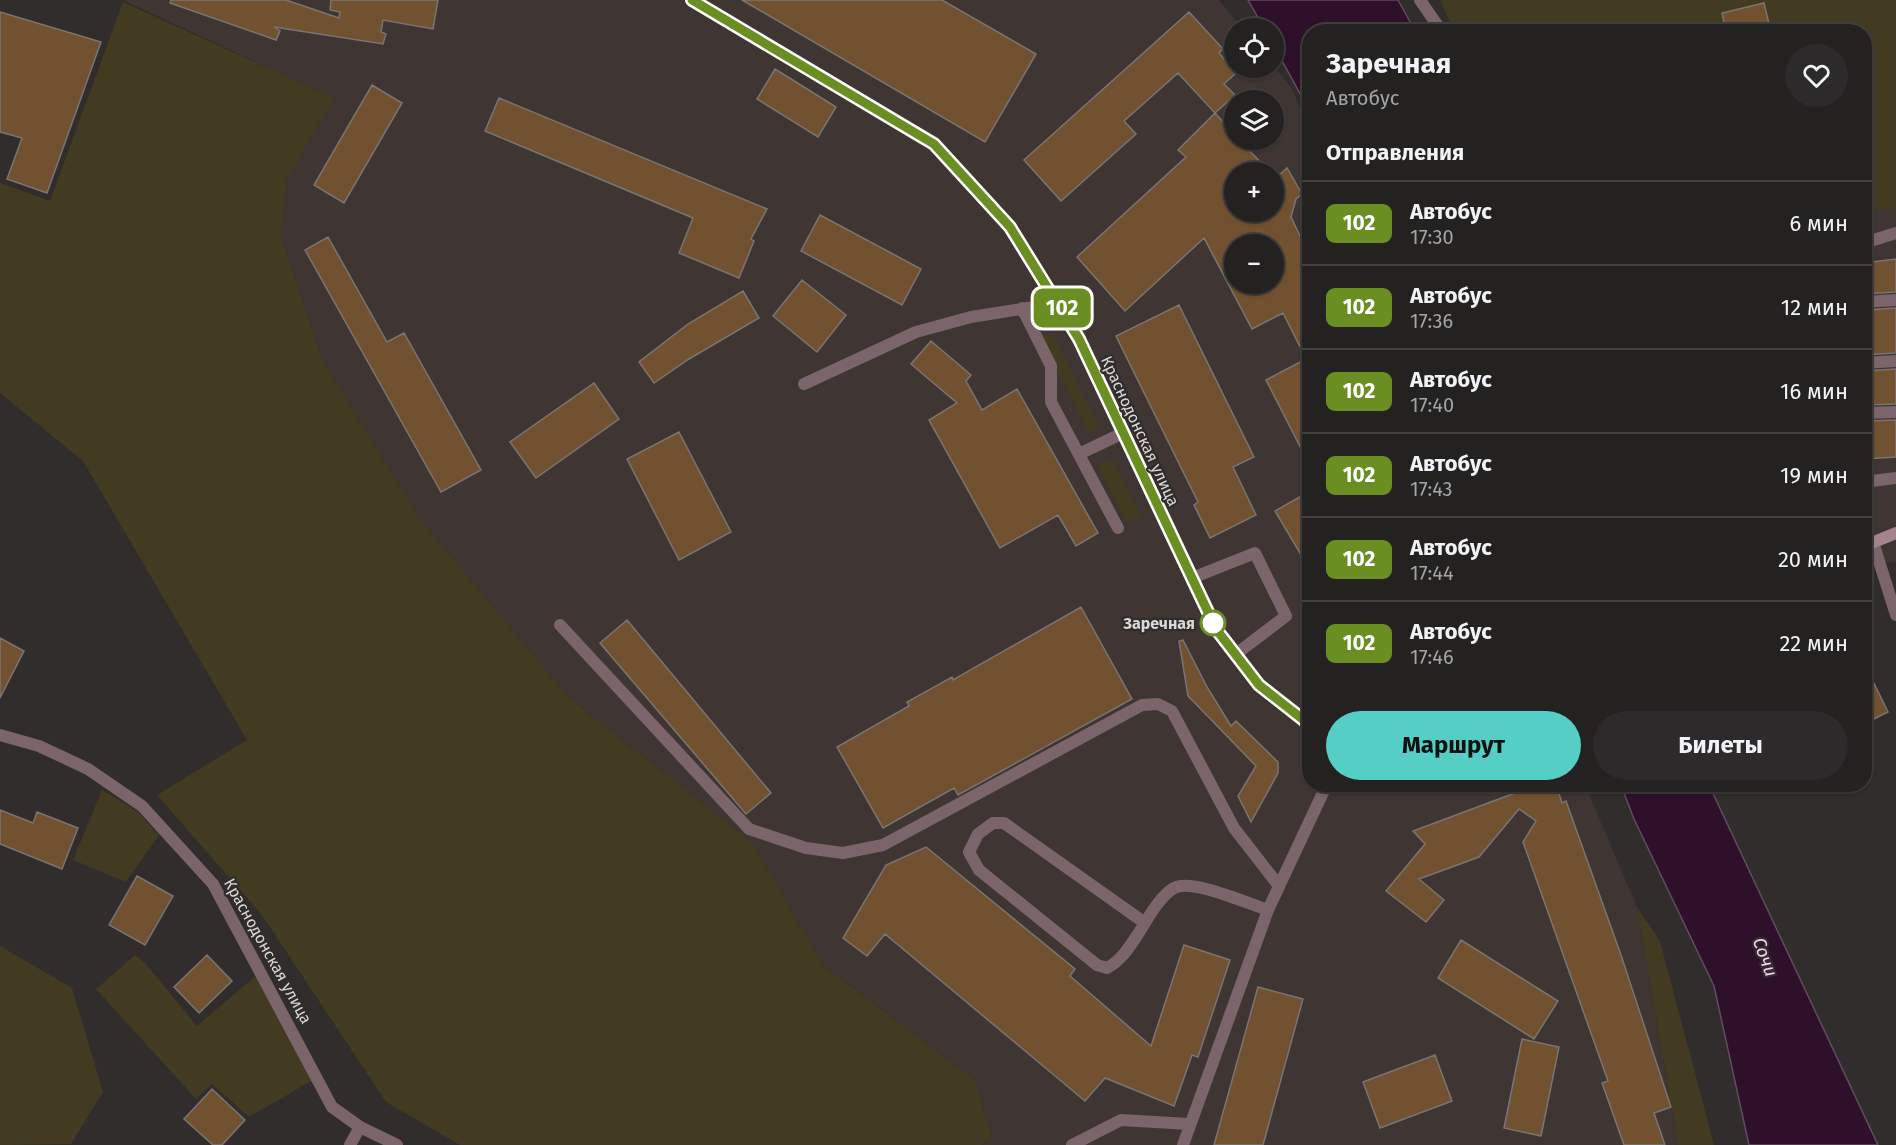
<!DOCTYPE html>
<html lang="ru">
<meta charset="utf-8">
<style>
body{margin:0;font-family:"Fira Sans",sans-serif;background:#2c2a2a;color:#f1f3f6;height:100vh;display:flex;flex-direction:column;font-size:22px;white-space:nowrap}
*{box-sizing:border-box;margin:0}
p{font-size:20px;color:#a3a4a5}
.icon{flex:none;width:33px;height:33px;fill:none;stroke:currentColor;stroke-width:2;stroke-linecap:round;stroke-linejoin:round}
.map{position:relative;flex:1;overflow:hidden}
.panel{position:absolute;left:1302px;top:24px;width:570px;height:768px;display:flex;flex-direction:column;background:#242221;border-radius:24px;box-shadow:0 2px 4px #0004,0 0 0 2px #413f3f}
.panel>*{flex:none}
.badge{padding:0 12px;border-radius:9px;font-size:21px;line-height:39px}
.fabs{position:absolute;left:1224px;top:18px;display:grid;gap:12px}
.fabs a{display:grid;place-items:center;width:60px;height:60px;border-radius:50%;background:#242221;box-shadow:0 2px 4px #0004,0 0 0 2px #413f3f;font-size:30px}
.map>.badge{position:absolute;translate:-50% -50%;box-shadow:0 0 0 3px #fff}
h2{padding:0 24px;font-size:22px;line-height:54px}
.round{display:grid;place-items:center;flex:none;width:63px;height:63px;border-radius:32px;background:#2c2a2a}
.overview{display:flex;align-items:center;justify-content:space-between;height:102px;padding:0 24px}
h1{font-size:28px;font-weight:700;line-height:45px}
.cta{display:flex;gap:12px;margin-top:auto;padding:12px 24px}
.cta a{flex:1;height:69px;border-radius:36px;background:#55cec5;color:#111;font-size:24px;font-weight:700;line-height:69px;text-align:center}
.cta a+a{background:#2c2a2a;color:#f1f3f6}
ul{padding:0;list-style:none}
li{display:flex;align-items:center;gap:18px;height:84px;padding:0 24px;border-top:2px solid #413f3f}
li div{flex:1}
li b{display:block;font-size:22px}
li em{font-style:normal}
li .badge{min-width:66px;font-weight:700;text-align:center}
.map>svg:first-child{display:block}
</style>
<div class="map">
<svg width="1896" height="1145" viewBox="0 0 1896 1145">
<rect width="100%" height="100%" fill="#302d2c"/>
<!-- built -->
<path fill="#3f3533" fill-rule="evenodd" d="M 123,0 L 1219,0 L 1242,28 L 1234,28 L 1234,68 L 1274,66 L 1292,89 L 1309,131 L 1310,784 L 1585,785 L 1637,907 L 1678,1145 L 982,1145 L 992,1136 L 975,1080 L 824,966 L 751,841 L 570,699 L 420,519 L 322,359 L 281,236 L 287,180 L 333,98 ZM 1234,100 L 1274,100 L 1274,140 L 1234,140 ZM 1234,172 L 1274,172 L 1274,212 L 1234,212 ZM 1234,244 L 1274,244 L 1274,284 L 1234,284 Z
M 1864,206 L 1878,210 L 1896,209 L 1896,563 L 1865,559 Z"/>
<!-- green -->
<path fill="#423b21" d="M 1440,0 L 1896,0 L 1896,209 L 1878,210 L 1865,206 L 1864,32 L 1454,31 Z
M 123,2 L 334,98 L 287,180 L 281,236 L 322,359 L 420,519 L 570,699 L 751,841 L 824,966 L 975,1080 L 992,1136 L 982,1145 L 460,1145 L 386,1102 L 262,915 L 157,795 L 247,740 L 83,461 L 0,393 L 0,183 L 50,201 Z
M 1052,332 L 1099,427 L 1088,433 L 1041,337 Z
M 1113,459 L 1141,516 L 1126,523 L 1098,466 Z
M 102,790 L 137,811 L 159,835 L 126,882 L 73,860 Z
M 1637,907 L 1660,941 L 1714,1145 L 1678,1145 Z
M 0,946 L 72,988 L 103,1092 L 71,1144 L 0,1145 Z
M 135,955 L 145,963 L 197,1026 L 258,974 L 313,1080 L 249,1117 L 212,1084 L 196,1099 L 96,989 Z"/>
<!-- water -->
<path fill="#2e102b" stroke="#624c5f" stroke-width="1.5" d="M 1248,0 L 1398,0 L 1415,31 L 1310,32 L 1309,110 L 1274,46 L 1274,28 L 1264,28 Z
M 1621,785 L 1709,785 L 1878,1145 L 1749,1145 L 1714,986 L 1634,819 Z"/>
<!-- building -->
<path fill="#725131" stroke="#787572" stroke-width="1.5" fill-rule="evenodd" d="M 171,0 L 286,0 L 339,18 L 340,12 L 330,10 L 331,0 L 438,0 L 433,29 L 383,20 L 381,32 L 386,34 L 383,44 L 274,27 L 280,31 L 276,40 L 170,3 Z
M 742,0 L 942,0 L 1036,54 L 985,142 Z
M 1764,3 L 1771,32 L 1726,32 L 1722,13 Z
M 0,12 L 101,42 L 47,193 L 7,179 L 22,138 L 0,132 Z
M 1189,12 L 1223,49 L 1219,53 L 1236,73 L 1224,84 L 1235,95 L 1215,113 L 1178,73 L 1124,121 L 1136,134 L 1061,201 L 1024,160 Z
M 775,69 L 836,107 L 818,137 L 757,99 Z
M 372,85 L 402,103 L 344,203 L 314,185 Z
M 499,98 L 767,209 L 751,239 L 754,241 L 739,278 L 679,253 L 693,218 L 485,131 Z
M 1215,113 L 1234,134 L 1234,140 L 1239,140 L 1270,172 L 1234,172 L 1234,212 L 1274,212 L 1274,180 L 1287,168 L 1302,194 L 1296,199 L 1291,217 L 1310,257 L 1310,466 L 1266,380 L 1306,359 L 1283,313 L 1252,329 L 1204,238 L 1125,311 L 1077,257 L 1186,157 L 1178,150 ZM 1234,244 L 1274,244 L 1274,284 L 1234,284 Z
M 820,215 L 921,269 L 902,305 L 801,251 Z
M 328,237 L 387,342 L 404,333 L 481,470 L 441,492 L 305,250 Z
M 1896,259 L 1896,292 L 1864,294 L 1864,263 Z
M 802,280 L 846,315 L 817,352 L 773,316 Z
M 743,291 L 759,318 L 689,359 L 654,383 L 639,362 L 688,324 Z
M 1179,305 L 1254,457 L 1233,467 L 1256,515 L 1210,538 L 1194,505 L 1198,502 L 1116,336 Z
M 1896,308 L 1896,353 L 1864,355 L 1864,310 Z
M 931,341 L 971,375 L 966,381 L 982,410 L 1017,389 L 1098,533 L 1076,546 L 1058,515 L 1000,548 L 929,420 L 957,403 L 911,364 Z
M 1896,369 L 1896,404 L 1864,405 L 1864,371 Z
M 594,383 L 619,419 L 536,478 L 510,442 Z
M 1896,420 L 1896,457 L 1864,459 L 1864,421 Z
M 679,432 L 731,532 L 679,560 L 627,459 Z
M 1310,491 L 1310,570 L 1275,511 Z
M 1081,607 L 1132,699 L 958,795 L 954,788 L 883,828 L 837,747 L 909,706 L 907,702 L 952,677 L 953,680 Z
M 627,620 L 771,793 L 746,814 L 600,643 Z
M 0,638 L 24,651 L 0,698 Z
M 1183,640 L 1207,687 L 1231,726 L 1236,721 L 1278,762 L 1278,773 L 1251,822 L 1238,796 L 1256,766 L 1188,696 L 1179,641 Z
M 1864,663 L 1888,712 L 1864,724 Z
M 1539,784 L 1556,784 L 1562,803 L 1566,801 L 1621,955 L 1671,1107 L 1654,1113 L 1665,1145 L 1624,1145 L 1602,1083 L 1608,1081 L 1523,842 L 1536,821 L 1519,809 L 1479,857 L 1419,879 L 1444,900 L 1426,922 L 1386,891 L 1425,844 L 1413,831 Z
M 0,810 L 33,823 L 37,812 L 78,828 L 62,869 L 0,844 Z
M 926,847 L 1075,969 L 1070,976 L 1151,1046 L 1184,945 L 1230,960 L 1198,1057 L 1192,1055 L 1174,1106 L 1105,1078 L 1085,1101 L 885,934 L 867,956 L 843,938 L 886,865 Z
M 137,876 L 173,896 L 145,945 L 109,925 Z
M 1461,940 L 1558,1001 L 1534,1039 L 1438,978 Z
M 207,955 L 232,981 L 199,1013 L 174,987 Z
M 1258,987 L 1303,999 L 1263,1145 L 1214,1145 Z
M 1522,1039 L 1559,1047 L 1541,1136 L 1504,1128 Z
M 1435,1055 L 1452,1101 L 1380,1128 L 1363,1082 Z
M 212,1089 L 245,1120 L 222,1145 L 213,1145 L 184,1119 Z"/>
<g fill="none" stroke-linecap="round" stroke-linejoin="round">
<!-- service -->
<path stroke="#7b656a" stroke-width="12" d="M 1420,0 L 1442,32
M 1864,243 L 1896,233
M 1864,302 L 1896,300
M 1022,308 L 1051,366 L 1051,402 L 1118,528
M 1864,363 L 1896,361
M 804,384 L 916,332 L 971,317 L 1059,303
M 1864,413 L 1896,412
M 1079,454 L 1123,433
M 1864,482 L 1896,478
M 1192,578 L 1255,553 L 1286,616 L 1236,654
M 560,625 L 749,829 L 806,848 L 843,853 L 883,845 L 1142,705 L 1158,704 L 1172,711 L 1234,828 L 1279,886
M 1145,923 L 1004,823 L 993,823 L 978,834 L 969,852 L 979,870 L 1097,965 L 1107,968 C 1123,959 1130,946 1140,931 C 1148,918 1160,896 1174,888 C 1191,878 1249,904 1268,910
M 350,1145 L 360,1127"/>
<!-- minor -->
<path stroke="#7b656a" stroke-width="12" d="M 1873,542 L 1896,615
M 0,735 L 39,746 L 88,769 L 142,806 L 213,884 L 332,1107 L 360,1127 L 397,1145
M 1072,1145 L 1121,1120 L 1189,1124"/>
<!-- tertiary -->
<path stroke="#7b656a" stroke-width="12" d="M 692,0 L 934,144 L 1010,227 L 1079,339 L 1216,629 L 1259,685 L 1310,725
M 1183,1145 L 1268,910 L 1327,784"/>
<!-- secondary -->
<path stroke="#a6848c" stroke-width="12" d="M 1864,546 L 1896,533"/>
</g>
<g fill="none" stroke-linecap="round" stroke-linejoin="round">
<!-- line casing -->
<g stroke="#fff" stroke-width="14">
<path id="line" d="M 692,0 L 934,144 L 1010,227 L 1079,339 L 1216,629 L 1259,685 L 1310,725"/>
</g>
<!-- line -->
<use href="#line" stroke="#6b8e23" stroke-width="9"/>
</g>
<!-- markers -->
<circle fill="#fff" stroke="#6b8e23" stroke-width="3" cx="1213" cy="623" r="12"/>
<g text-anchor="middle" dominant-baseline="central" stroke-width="4.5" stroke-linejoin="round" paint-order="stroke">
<!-- street labels -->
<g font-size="16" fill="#dad7d7" stroke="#302d2c">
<text transform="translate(1140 431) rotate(65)">Краснодонская улица</text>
<text transform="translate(268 951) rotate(61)">Краснодонская улица</text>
</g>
<!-- stop labels -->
<g font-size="16" font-weight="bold" fill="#dad7d7" stroke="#302d2c" text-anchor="end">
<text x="1195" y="623">Заречная</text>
</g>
<!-- water labels -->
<g font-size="18" font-style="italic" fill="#ffcff8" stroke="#302d2c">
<text transform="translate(1765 957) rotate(70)">Сочи</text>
</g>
</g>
</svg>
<div class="fabs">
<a><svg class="icon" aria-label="locate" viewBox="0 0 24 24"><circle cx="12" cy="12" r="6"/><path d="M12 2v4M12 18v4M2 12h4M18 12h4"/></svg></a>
<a><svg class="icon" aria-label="layers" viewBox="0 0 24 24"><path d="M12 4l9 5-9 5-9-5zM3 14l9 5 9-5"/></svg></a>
<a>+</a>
<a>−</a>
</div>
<b class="badge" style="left:1062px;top:308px;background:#6b8e23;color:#fff">102</b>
<section class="panel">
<div class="overview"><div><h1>Заречная</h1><p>Автобус</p></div><a class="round"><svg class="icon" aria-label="heart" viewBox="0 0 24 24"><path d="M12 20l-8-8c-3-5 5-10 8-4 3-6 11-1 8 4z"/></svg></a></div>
<h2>Отправления</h2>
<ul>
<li><span class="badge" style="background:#6b8e23;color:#fff">102</span><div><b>Автобус</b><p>17:30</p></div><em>6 мин</em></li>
<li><span class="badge" style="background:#6b8e23;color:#fff">102</span><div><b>Автобус</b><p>17:36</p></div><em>12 мин</em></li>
<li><span class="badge" style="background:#6b8e23;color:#fff">102</span><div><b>Автобус</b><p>17:40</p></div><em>16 мин</em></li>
<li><span class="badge" style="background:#6b8e23;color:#fff">102</span><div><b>Автобус</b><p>17:43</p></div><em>19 мин</em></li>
<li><span class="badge" style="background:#6b8e23;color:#fff">102</span><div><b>Автобус</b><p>17:44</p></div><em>20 мин</em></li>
<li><span class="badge" style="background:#6b8e23;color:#fff">102</span><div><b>Автобус</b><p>17:46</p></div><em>22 мин</em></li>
</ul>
<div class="cta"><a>Маршрут</a><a>Билеты</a></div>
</section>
</div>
